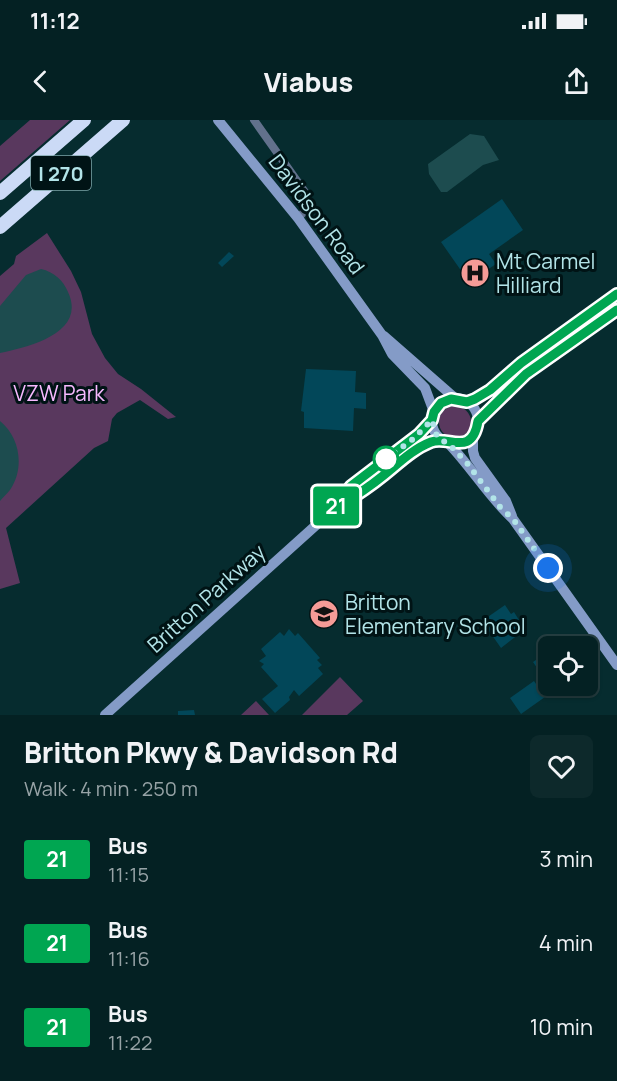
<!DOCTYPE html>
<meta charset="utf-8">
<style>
body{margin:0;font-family:Manrope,sans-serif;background:#0d292b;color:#f1f3f6;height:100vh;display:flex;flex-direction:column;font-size:22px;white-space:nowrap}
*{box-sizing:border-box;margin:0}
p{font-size:20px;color:#97a3a6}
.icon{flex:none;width:33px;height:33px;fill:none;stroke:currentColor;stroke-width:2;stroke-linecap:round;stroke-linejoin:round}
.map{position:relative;height:595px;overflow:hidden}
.side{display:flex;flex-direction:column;background:#042123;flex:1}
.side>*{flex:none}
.badge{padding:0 12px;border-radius:4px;font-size:21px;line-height:39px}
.tools{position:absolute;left:538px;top:516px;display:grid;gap:12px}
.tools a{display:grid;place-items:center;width:60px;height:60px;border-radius:9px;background:#042123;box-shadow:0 2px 4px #0004,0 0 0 2px #253e41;font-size:30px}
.you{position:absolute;width:30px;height:30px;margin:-15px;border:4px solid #fff;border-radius:50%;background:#1a73e8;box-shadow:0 0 0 9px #1a73e833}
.map>.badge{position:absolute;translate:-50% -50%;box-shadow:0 0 0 3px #fff}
.round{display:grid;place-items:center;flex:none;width:63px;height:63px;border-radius:9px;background:#0d292b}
.headline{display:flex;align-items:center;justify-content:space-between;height:102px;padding:0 24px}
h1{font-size:28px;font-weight:800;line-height:45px}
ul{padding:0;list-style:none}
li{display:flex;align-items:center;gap:18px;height:84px;padding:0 24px}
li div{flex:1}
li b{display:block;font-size:22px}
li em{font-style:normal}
li .badge{min-width:66px;font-weight:700;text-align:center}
.status{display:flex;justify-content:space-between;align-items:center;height:42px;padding:0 30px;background:#042123;direction:ltr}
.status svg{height:16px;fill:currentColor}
header{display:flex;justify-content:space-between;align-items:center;height:78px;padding:0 24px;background:#042123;font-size:27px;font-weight:800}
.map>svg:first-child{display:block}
</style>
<div class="status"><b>11:12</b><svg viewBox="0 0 49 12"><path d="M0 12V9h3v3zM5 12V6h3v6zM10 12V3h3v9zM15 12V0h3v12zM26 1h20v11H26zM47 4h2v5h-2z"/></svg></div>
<header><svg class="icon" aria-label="back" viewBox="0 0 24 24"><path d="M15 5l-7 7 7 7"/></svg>Viabus<svg class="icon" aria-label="share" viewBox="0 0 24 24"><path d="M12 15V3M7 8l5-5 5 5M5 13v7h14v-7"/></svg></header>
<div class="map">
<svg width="617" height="595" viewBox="0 0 617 595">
<rect width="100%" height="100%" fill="#062c2f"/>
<!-- green -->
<path fill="#59385e" d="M 30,0 L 70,0 L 0,61 L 0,26 Z
M 47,113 L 71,151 L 81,172 L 92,214 L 105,238 L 118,254 L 141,269 L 176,297 L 168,299 L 140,280 L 117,293 L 112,299 L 108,321 L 94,328 L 6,408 L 20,463 L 0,469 L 0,156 L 14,144 L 16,136 Z
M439 302a16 16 0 1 1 32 0a16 16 0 1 1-32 0Z
M 340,557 L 363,581 L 347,595 L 302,595 Z
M 256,581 L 269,595 L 241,595 Z"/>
<!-- water -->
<path fill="#1d4c4f" d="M 470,14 L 484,16 L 499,40 L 483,45 L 447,72 L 441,72 L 429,54 L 428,44 Z
M 41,149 C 54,152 63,160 68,172 C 87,213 29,227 0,233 L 0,186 L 26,155 Z
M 0,301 C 20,317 25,348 10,370 C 7,374 3,377 0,381 Z"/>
<!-- building -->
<path fill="#024759" d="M 502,79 L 523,110 L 489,134 L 496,144 L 484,152 L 477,142 L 462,152 L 441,122 Z
M 229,132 L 234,136 L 222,147 L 218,143 Z
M 306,249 L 356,251 L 355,272 L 366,273 L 366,289 L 354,288 L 353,311 L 304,308 L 304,292 L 301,291 Z
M 505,485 L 511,494 L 514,492 L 519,500 L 517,502 L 523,511 L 501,528 L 482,501 Z
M 289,509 L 295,516 L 298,513 L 320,538 L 317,540 L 322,545 L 318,548 L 323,554 L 299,576 L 294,570 L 289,577 L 290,580 L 275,593 L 262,579 L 278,566 L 261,547 L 264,544 L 259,541 L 266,536 L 261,529 L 280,512 L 284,516 Z
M 549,531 L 549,566 L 555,566 L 551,568 L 533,542 Z
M 534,561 L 545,577 L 521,594 L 510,578 Z
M 194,590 L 195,595 L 178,595 L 178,591 Z"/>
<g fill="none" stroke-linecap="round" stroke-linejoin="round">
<!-- minor -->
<path stroke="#62718c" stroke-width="8" d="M 254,0 L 305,72 L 309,84 L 306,90 L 298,98"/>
<!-- secondary -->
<path stroke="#849bc7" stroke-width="10" d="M 218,0 L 298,98 L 382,215 L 392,234 L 425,268 L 434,292
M 384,216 L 456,279
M432 301a23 23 0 1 1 46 0a23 23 0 1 1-46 0Z
M 467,282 L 490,270 L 521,243 L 617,174
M 478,301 L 526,254 L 617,190
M 473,315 L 473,331 L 475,338 L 506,381 L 512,396
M 449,324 C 472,348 489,377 513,399 L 617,545
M 339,386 C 355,376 371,366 386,354 C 403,340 419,324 441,320
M 105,595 L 334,389 L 351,366 L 413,319 L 432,300"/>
<!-- motorway -->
<path stroke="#cbdaf6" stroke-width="14" d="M 0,73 L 84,0
M 0,107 L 123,0"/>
</g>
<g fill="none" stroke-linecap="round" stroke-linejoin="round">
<!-- line casing -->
<g stroke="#fff" stroke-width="14">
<path id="line" d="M 617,174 L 521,243 L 490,270 L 475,279 L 467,282 L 451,279 L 441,283 L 434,292 L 432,300 L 419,314 L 351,366 L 334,389 C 351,379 368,368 384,355 C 399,343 413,329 431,322 C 448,315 472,338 478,301 L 526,254 L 617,190"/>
</g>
<!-- line -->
<use href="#line" stroke="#00a651" stroke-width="9"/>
<!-- walk -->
<path stroke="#b2e4e8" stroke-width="6" stroke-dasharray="0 10.8" d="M 386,339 L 413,319 L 432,300 L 436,314 L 441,320 L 449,324 L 467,343 L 500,387 L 513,399 L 548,448"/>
</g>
<!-- icons -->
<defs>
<g id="hospital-disc" transform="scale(1.5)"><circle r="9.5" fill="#f59b97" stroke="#001315"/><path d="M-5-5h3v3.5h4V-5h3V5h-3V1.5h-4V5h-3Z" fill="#111"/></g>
<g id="school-disc" transform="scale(1.5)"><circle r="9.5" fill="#f59b97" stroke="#001315"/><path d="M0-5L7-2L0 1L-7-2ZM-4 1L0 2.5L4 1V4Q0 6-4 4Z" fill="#111"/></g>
</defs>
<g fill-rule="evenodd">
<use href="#hospital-disc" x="475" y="153"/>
<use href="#school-disc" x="324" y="494"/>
</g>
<!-- markers -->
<circle fill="#fff" stroke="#00a651" stroke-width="3" cx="386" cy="339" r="12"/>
<g text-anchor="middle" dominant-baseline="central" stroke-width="6" stroke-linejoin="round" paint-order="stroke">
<!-- shield labels -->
<rect fill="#001315" stroke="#7da5a9" stroke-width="1.5" x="31" y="36" width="60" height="34" rx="4.5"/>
<g font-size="20" font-weight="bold" fill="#b2e4e8">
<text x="61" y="53">I 270</text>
</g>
<!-- street labels -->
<g font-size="21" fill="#b2e4e8" stroke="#001315">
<text transform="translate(317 94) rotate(53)">Davidson Road</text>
<text transform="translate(206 478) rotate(-42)">Britton Parkway</text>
</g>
<!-- poi labels -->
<g font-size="21" fill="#b2e4e8" stroke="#001315" text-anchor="start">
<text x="496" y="141">Mt Carmel<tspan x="496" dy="24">Hilliard</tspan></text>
<text x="345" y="482">Britton<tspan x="345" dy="24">Elementary School</tspan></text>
</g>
<!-- park labels -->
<g font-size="21" fill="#f7b9ff" stroke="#001315">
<text x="59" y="273">VZW Park</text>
</g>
</g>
</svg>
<div class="tools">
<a><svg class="icon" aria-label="locate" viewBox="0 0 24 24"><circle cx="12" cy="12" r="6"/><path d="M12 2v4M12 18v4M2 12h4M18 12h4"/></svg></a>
</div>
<div class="you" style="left:548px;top:448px"></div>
<b class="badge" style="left:336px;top:386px;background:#00a651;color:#fff">21</b>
</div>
<section class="side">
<div class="headline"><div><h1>Britton Pkwy &amp; Davidson Rd</h1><p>Walk · 4 min · 250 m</p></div><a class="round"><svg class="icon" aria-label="heart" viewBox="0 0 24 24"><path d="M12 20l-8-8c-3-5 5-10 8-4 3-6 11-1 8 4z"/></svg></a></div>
<ul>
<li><span class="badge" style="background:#00a651;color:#fff">21</span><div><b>Bus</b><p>11:15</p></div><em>3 min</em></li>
<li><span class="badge" style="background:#00a651;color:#fff">21</span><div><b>Bus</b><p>11:16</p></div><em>4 min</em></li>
<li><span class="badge" style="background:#00a651;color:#fff">21</span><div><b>Bus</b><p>11:22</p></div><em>10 min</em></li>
</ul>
</section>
